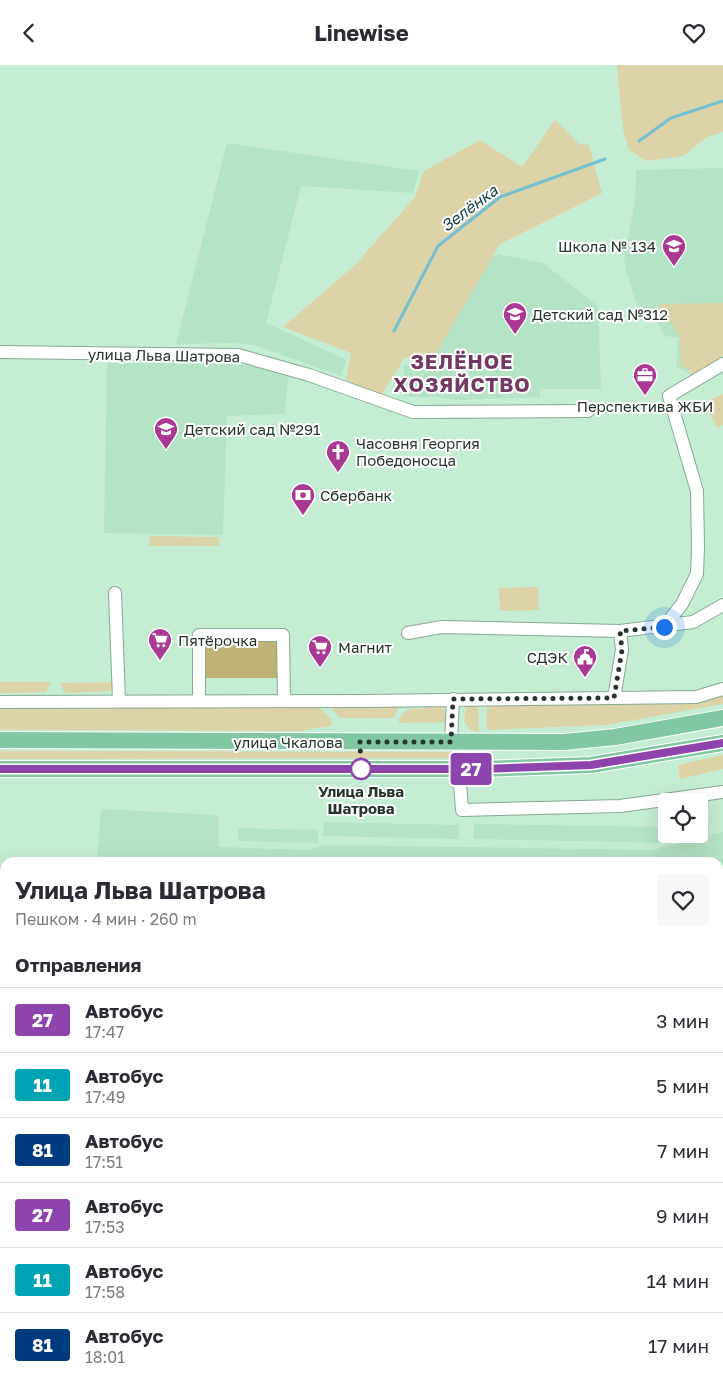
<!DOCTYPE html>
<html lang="ru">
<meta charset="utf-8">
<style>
body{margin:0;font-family:"Golos Text",sans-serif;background:#f7f7f7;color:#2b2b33;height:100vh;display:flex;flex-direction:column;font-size:19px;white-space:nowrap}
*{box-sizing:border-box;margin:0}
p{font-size:16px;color:#7c7c81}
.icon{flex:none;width:28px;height:28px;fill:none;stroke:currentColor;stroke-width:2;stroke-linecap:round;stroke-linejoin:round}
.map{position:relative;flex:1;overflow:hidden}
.details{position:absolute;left:0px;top:792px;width:724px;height:531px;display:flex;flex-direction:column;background:#fff;border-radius:15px 15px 0 0;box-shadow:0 5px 20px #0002}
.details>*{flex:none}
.badge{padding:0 10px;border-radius:4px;font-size:18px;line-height:32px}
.tools{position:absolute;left:658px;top:728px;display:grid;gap:10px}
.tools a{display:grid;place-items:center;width:50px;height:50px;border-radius:5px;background:#fff;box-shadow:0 5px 20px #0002;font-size:25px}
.you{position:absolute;width:25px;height:25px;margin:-12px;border:4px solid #fff;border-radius:50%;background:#1a73e8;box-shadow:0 0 0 8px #1a73e833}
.map>.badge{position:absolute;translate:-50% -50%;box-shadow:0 0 0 2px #fff}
h2{padding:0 15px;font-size:19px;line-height:45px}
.round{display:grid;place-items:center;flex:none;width:52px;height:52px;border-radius:5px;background:#f7f7f7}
.summary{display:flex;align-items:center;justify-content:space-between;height:85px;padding:0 15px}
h1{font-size:24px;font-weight:700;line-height:38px}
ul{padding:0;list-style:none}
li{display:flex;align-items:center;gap:15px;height:65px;padding:0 15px;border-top:1px solid #e1e1e2}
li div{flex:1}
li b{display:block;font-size:19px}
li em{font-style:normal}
li .badge{min-width:55px;font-weight:700;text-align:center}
header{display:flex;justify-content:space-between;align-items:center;height:65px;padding:0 15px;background:#fff;font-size:22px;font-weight:700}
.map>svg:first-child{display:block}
</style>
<header><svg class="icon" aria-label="back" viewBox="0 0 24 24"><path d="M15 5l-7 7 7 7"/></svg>Linewise<svg class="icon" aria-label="heart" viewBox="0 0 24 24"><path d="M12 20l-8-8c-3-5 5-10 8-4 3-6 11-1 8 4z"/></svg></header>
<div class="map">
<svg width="723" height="1323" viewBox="0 0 723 1323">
<rect width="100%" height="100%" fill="#c5edd3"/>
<!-- built -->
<path fill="#b4e4c5" d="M 227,78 L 419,106 L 413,128 L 301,121 L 266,258 L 347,295 L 341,311 L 254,280 L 233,278 L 176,279 Z
M 723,103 L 723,293 L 693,311 L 676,301 L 678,273 L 665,271 L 655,252 L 638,244 L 627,209 L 624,195 L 635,136 L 636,105 Z
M 499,189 L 543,198 L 598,241 L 601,324 L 540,324 L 540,332 L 456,335 L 436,332 L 404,332 L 404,300 L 413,300 L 474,196 Z
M 107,298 L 217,298 L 256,301 L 288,310 L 285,349 L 227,351 L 223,470 L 104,468 Z
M 101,744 L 218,750 L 219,782 L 310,785 L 324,780 L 654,785 L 723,767 L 723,1323 L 683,1323 L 683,1319 L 719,1319 L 719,798 L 97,797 Z
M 324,757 L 459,760 L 459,774 L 323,771 Z
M 474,759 L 666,762 L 666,769 L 672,769 L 671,778 L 474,774 Z
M 238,763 L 318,765 L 318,778 L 238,776 Z
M 0,813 L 5,813 L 5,1029 L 0,1028 Z"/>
<!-- green -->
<path fill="#ddd3a8" d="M 617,0 L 723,0 L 723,67 L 707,72 L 683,91 L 646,96 L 629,85 L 623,65 Z
M 555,55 L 579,79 L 589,80 L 602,128 L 500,179 L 433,294 L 405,292 L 381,331 L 346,315 L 351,288 L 283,262 L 355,200 L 415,132 L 424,106 L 480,75 L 522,102 Z
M 723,238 L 723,291 L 693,310 L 681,300 L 680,271 L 658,239 Z
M 723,329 L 723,360 L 717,363 L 705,337 Z
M 150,471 L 219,472 L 219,481 L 149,481 Z
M 538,522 L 539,545 L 500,546 L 499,523 Z
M 0,617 L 51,617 L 46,627 L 0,628 Z
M 115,617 L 110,626 L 68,628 L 64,627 L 60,618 Z
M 723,628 L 723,639 L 606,660 L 487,665 L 487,639 L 683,638 Z
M 327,638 L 401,639 L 393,653 L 340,653 Z
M 428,638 L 441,641 L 444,644 L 445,657 L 399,658 L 399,653 L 408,644 L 427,643 Z
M 472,638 L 478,638 L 479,667 L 470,665 L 464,656 L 466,642 Z
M 0,639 L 285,639 L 285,643 L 319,643 L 331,654 L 331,661 L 298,666 L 0,665 Z
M 0,686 L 478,687 L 478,693 L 0,694 Z
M 723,690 L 723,704 L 680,714 L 678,700 Z"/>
<!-- forest -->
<path fill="#c0b175" d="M 202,573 L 279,573 L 279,613 L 202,613 Z"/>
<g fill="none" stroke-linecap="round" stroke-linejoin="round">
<!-- stream -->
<path stroke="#73bfd3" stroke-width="3" d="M 639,76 L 671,53 L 723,36
M 394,266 L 438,181 L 500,132 L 605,94"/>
<!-- minor casing -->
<g stroke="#84aa91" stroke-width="14">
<path id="minor" d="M 0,287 L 238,290 L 309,310 L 413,347 L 588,346
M 115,528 L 119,635
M 664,562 L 682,539 L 697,509 L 698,482 L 697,426 L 669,331 L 723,299
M 408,568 L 442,562 L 620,566 L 693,557 L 723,540
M 614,633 L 622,585 L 620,566
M 199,635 L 199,570 L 283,570 L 284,635
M 0,637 L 364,636 L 696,632 L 723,624
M 451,677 L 453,634
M 459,704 L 462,745 L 620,741 L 723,727"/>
</g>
<!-- major casing -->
<g stroke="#fff" stroke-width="18">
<path id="major" d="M 0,675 L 564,677 L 615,672 L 723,653
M 0,704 L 483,704 L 591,700 L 723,678"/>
</g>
<!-- minor -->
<use href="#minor" stroke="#fff" stroke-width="12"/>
<!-- major -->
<use href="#major" stroke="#82c7a4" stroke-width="16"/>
</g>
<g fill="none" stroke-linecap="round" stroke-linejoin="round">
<!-- line casing -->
<g stroke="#fff" stroke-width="11">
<path id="line" d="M 0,704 L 483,704 L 591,700 L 723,678"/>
</g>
<!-- line -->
<use href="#line" stroke="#8e44ad" stroke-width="8"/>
<!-- walk -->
<path stroke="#25352b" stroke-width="5" stroke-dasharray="0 9" d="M 361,704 L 360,677 L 451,677 L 453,634 L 614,633 L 622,585 L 620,566 L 664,562"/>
</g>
<!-- icons -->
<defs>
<g id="school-pin" transform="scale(1.25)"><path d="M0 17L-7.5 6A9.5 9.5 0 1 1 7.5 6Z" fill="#aa3994" stroke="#fff"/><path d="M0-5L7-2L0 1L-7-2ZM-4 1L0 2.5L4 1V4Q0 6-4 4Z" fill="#fff"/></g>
<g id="office-pin" transform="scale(1.25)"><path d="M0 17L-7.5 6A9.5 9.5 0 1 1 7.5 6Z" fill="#aa3994" stroke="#fff"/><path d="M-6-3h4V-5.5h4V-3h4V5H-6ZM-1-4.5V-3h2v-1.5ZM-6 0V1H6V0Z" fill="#fff"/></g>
<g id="church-pin" transform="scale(1.25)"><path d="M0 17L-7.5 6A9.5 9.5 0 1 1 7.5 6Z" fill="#aa3994" stroke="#fff"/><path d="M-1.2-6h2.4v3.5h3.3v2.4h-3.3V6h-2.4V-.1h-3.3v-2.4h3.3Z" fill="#fff"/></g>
<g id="bank-pin" transform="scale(1.25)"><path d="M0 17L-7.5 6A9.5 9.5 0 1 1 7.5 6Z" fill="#aa3994" stroke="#fff"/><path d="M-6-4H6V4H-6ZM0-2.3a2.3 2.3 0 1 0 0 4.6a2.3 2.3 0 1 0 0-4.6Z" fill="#fff"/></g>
<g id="supermarket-pin" transform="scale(1.25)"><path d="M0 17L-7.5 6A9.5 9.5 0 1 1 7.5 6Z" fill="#aa3994" stroke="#fff"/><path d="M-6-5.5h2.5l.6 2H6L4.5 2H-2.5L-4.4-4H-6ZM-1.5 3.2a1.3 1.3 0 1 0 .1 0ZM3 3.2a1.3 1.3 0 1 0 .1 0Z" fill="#fff"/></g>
<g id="civic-pin" transform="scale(1.25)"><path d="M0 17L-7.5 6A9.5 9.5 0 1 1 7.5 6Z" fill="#aa3994" stroke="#fff"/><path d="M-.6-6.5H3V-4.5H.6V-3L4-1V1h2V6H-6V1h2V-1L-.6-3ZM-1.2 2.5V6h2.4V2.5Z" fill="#fff"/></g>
</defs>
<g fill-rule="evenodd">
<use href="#school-pin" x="674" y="181"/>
<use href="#school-pin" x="515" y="249"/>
<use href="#office-pin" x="645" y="310"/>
<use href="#school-pin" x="166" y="364"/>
<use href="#church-pin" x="338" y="387"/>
<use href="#bank-pin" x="303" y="430"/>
<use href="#supermarket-pin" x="160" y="575"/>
<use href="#supermarket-pin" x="320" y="582"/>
<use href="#civic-pin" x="585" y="592"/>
</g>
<!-- markers -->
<circle fill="#fff" stroke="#8e44ad" stroke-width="2.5" cx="361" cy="704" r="10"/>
<g text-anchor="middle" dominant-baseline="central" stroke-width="4" stroke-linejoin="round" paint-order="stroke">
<!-- poi labels -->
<g font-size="15" fill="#25352b" stroke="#fff" text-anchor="start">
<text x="656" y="181" text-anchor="end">Школа № 134</text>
<text x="532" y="249">Детский сад №312</text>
<text x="645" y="341" text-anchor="middle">Перспектива ЖБИ</text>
<text x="184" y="364">Детский сад №291</text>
<text x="356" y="378">Часовня Георгия<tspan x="356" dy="17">Победоносца</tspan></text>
<text x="320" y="430">Сбербанк</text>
<text x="178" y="575">Пятёрочка</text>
<text x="338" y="582">Магнит</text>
<text x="568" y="592" text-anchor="end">СДЭК</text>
</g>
<!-- street labels -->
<g font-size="15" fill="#25352b" stroke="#fff">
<text transform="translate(164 290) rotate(1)">улица Льва Шатрова</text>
<text x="288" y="677">улица Чкалова</text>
</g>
<!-- stop labels -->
<g font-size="15" font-weight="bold" fill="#25352b" stroke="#fff">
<text x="361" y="726">Улица Льва<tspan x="361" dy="17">Шатрова</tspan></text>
</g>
<!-- water labels -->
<g font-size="16" font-style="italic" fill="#173c45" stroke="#fff">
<text transform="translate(469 143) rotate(-37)">Зелёнка</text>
</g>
<!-- district labels -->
<g font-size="20" font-weight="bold" letter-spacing="1" fill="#723965" stroke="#fff">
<text x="462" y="296">ЗЕЛЁНОЕ<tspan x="462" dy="23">ХОЗЯЙСТВО</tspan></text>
</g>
</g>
</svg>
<div class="tools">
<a><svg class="icon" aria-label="locate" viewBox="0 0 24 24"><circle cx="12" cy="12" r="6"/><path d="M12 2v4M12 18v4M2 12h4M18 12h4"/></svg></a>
</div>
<div class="you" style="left:664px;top:562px"></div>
<b class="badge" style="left:471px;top:704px;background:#8e44ad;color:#fff">27</b>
<section class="details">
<div class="summary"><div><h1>Улица Льва Шатрова</h1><p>Пешком · 4 мин · 260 m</p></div><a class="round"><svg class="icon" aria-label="heart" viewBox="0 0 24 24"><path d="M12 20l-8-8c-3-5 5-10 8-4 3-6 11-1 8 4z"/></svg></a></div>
<h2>Отправления</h2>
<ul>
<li><span class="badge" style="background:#8e44ad;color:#fff">27</span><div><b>Автобус</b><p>17:47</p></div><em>3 мин</em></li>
<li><span class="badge" style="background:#00a3b4;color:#fff">11</span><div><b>Автобус</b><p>17:49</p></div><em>5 мин</em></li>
<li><span class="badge" style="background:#003b80;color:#fff">81</span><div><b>Автобус</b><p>17:51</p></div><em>7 мин</em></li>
<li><span class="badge" style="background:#8e44ad;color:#fff">27</span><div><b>Автобус</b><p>17:53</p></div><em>9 мин</em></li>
<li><span class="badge" style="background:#00a3b4;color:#fff">11</span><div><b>Автобус</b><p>17:58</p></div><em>14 мин</em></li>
<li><span class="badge" style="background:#003b80;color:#fff">81</span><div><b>Автобус</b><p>18:01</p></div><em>17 мин</em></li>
</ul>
</section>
</div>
